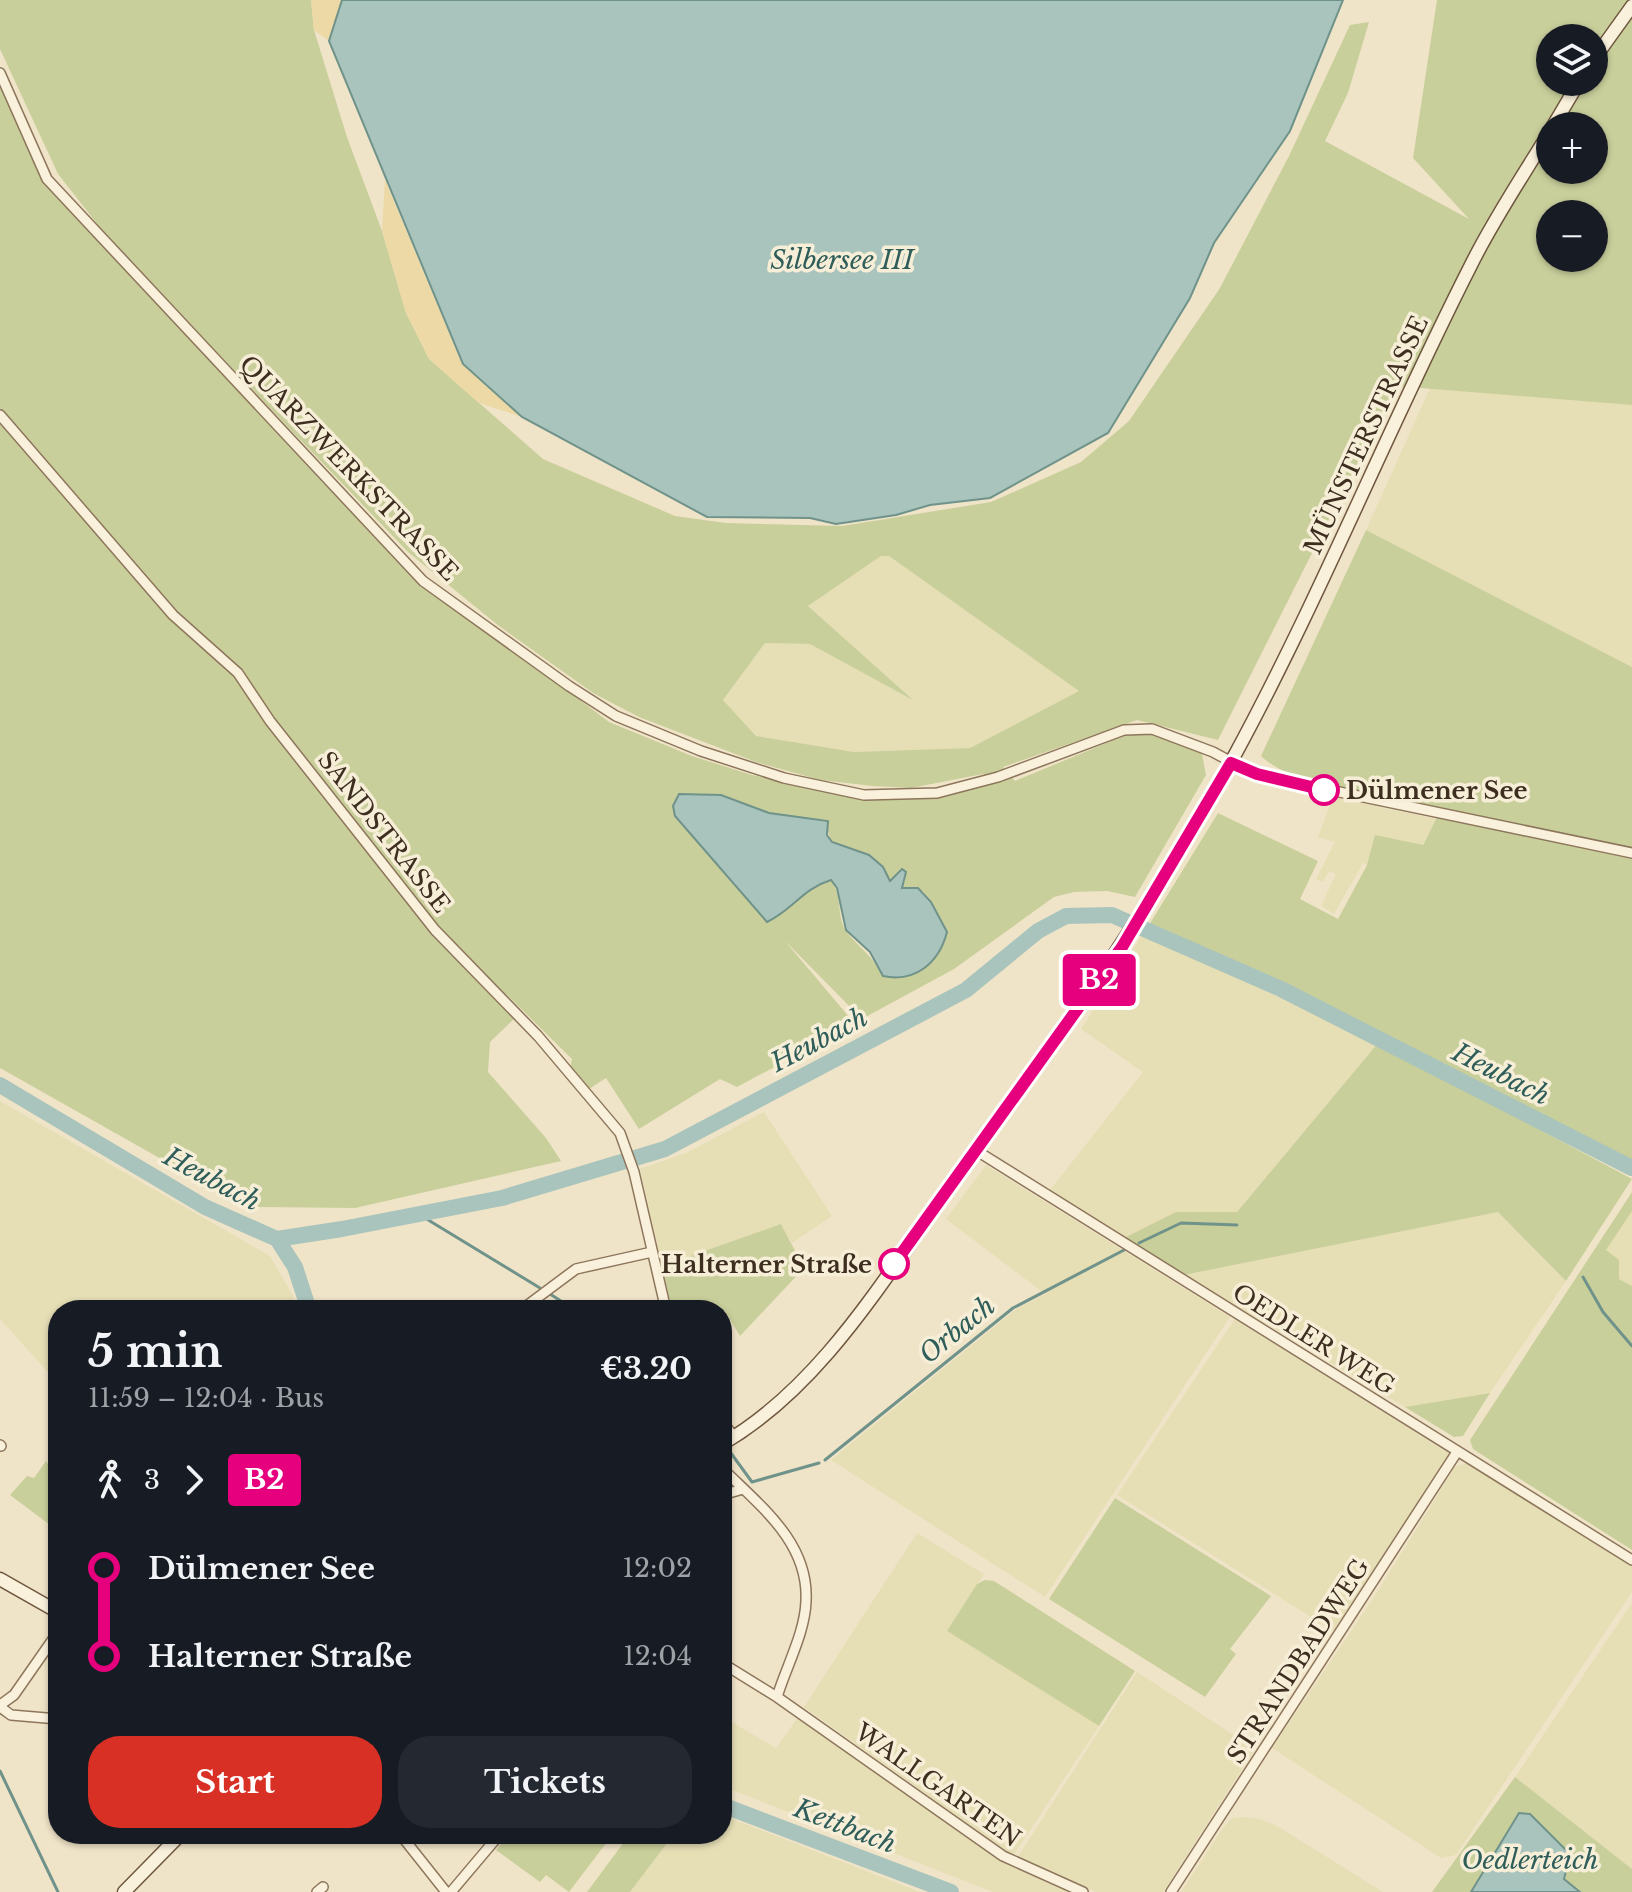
<!DOCTYPE html>
<meta charset="utf-8">
<style>
body{margin:0;font-family:"Libre Baskerville",serif;background:#242831;color:#f1f3f6;height:100vh;display:flex;flex-direction:column;font-size:30px;white-space:nowrap}
*{box-sizing:border-box;margin:0}
p{font-size:26px;color:#9ea1a6}
.icon{flex:none;width:44px;height:44px;fill:none;stroke:currentColor;stroke-width:2;stroke-linecap:round;stroke-linejoin:round}
.map{position:relative;flex:1;overflow:hidden}
.panel{position:absolute;left:48px;top:1300px;width:684px;height:544px;display:flex;flex-direction:column;background:#171b24;border-radius:32px;box-shadow:0 2px 6px #0004}
.panel>*{flex:none}
.badge{padding:0 16px;border-radius:6px;font-size:28px;line-height:52px}
.fabs{position:absolute;left:1536px;top:24px;display:grid;gap:16px}
.fabs a{display:grid;place-items:center;width:72px;height:72px;border-radius:50%;background:#171b24;box-shadow:0 2px 6px #0004;font-size:40px}
.map>.badge{position:absolute;translate:-50% -50%;box-shadow:0 0 0 4px #fff}
.legs{display:flex;align-items:center;gap:12px;height:88px;padding:0 40px;font-size:26px}
.legs p{margin-inline-start:auto}
.overview{display:flex;align-items:center;justify-content:space-between;height:136px;padding:0 40px}
h1{font-size:44px;font-weight:700;line-height:60px}
.primary-button{display:flex;gap:16px;margin-top:auto;padding:16px 40px}
.primary-button a{flex:1;height:92px;border-radius:32px;background:#d93025;color:#fff;font-size:32px;font-weight:700;line-height:92px;text-align:center}
.primary-button a+a{background:#242831;color:#f1f3f6}
ul{padding:0 40px;list-style:none}
li{display:flex;align-items:center;gap:28px;height:88px;font-size:30px}
li i{display:grid;place-items:center;width:12px;height:100%;margin:0 10px;background:currentColor}
li i::after{content:'';width:20px;height:20px;margin:-10px;border:6px solid;border-radius:50%;background:#171b24}
li p{margin-inline-start:auto}
li:first-child i{background:linear-gradient(#0000 50%,currentColor 0)}
li:last-child i{background:linear-gradient(currentColor 50%,#0000 0)}
.map>svg:first-child{display:block}
</style>
<div class="map">
<svg width="1632" height="1892" viewBox="0 0 1632 1892">
<rect width="100%" height="100%" fill="#f0e4c8"/>
<!-- farmland -->
<path fill="#e6deb5" d="M 1431,386 L 1632,405 L 1632,667 L 1366,530 Z
M 881,556 L 889,556 L 1079,691 L 970,748 L 854,752 L 756,736 L 723,700 L 765,643 L 810,644 L 909,697 L 808,606 Z
M 1333,797 L 1436,819 L 1422,845 L 1372,851 L 1367,865 L 1363,863 L 1334,914 L 1321,906 L 1336,874 L 1329,871 L 1323,882 L 1316,879 L 1335,842 L 1318,837 Z
M 1143,934 L 1378,1043 L 1237,1212 L 1176,1212 L 1124,1238 L 1050,1190 L 1143,1072 L 1081,1029 Z
M 0,1101 L 270,1256 L 293,1296 L 295,1310 L 58,1310 L 58,1378 L 47,1371 L 0,1319 Z
M 764,1112 L 832,1216 L 792,1243 L 781,1224 L 662,1266 L 640,1169 L 686,1153 Z
M 986,1165 L 1230,1317 L 1045,1597 L 831,1460 L 1015,1310 L 1045,1294 L 946,1219 Z
M 1632,1211 L 1632,1286 L 1619,1279 L 1605,1250 Z
M 1498,1212 L 1566,1281 L 1490,1393 L 1405,1407 L 1184,1275 Z
M 1235,1319 L 1451,1455 L 1333,1631 L 1117,1495 Z
M 1468,1463 L 1632,1566 L 1632,1592 L 1456,1855 L 1441,1858 L 1272,1748 L 1372,1600 L 1455,1467 Z
M 917,1533 L 984,1574 L 947,1631 L 1099,1726 L 1013,1856 L 804,1707 Z
M 1632,1603 L 1632,1869 L 1515,1777 Z
M 1137,1672 L 1255,1749 L 1163,1892 L 1096,1892 L 1017,1858 Z
M 722,1716 L 776,1748 L 799,1716 L 988,1852 L 1069,1892 L 993,1892 L 722,1786 Z
M 722,1815 L 920,1892 L 630,1892 L 674,1834 L 722,1834 Z
M 1244,1817 L 1260,1819 L 1277,1826 L 1383,1892 L 1181,1892 L 1223,1828 L 1232,1818 Z"/>
<!-- green -->
<path fill="#c9cf9b" fill-rule="evenodd" d="M 0,0 L 311,0 L 314,30 L 347,137 L 382,231 L 406,313 L 429,359 L 543,459 L 675,516 L 726,523 L 842,526 L 991,502 L 1081,462 L 1129,421 L 1220,288 L 1289,156 L 1350,25 L 1369,22 L 1348,93 L 1325,141 L 1469,219 L 1413,158 L 1437,0 L 1632,0 L 1632,405 L 1396,386 L 1218,740 L 1137,720 L 1003,767 L 1015,781 L 1128,734 L 1152,733 L 1202,754 L 1206,775 L 1135,897 L 1107,891 L 1074,892 L 1054,897 L 954,969 L 862,1019 L 785,941 L 855,1024 L 737,1087 L 720,1079 L 639,1129 L 606,1078 L 589,1089 L 570,1069 L 572,1059 L 506,994 L 504,1001 L 518,1015 L 490,1042 L 488,1072 L 546,1138 L 561,1161 L 355,1208 L 259,1207 L 186,1173 L 0,1068 L 0,84 L 47,179 L 423,581 L 609,722 L 692,756 L 752,775 L 864,798 L 940,796 L 991,781 L 983,774 L 911,788 L 873,786 L 820,780 L 756,762 L 639,717 L 593,693 L 499,626 L 408,552 L 117,249 L 58,174 L 0,49 ZM 1550,38 L 1594,38 L 1594,82 L 1550,82 ZM 1550,126 L 1594,126 L 1594,170 L 1550,170 ZM 1550,214 L 1594,214 L 1594,258 L 1550,258 ZM 881,556 L 889,556 L 1079,691 L 970,748 L 854,752 L 756,736 L 723,700 L 765,643 L 810,644 L 913,700 L 808,606 ZM 731,798 L 769,813 L 824,820 L 832,843 L 847,849 L 890,881 L 899,871 L 905,878 L 902,884 L 905,891 L 923,891 L 947,932 L 880,971 C 870,953 857,946 846,931 C 836,915 843,896 831,880 L 811,887 L 780,915 Z
M 1366,530 L 1632,667 L 1632,1160 L 1278,980 L 1149,925 L 1218,813 L 1318,861 L 1300,899 L 1338,919 L 1367,865 L 1375,835 L 1423,845 L 1436,819 L 1437,808 C 1392,799 1292,787 1261,756 Z
M 1378,1043 L 1632,1179 L 1566,1281 L 1498,1212 L 1184,1275 L 1124,1238 L 1176,1212 L 1237,1212 Z
M 1632,1192 L 1632,1211 L 1606,1250 L 1619,1260 L 1619,1279 L 1632,1286 L 1632,1550 L 1473,1449 L 1470,1440 Z
M 781,1224 L 804,1268 L 740,1336 L 725,1311 L 672,1310 L 662,1266 Z
M 1490,1393 L 1463,1436 L 1454,1437 L 1405,1407 Z
M 46,1461 L 58,1480 L 58,1531 L 10,1495 L 27,1476 L 34,1478 Z
M 1115,1498 L 1271,1596 L 1230,1649 L 1236,1654 L 1205,1697 L 1049,1599 Z
M 985,1580 L 994,1581 L 1135,1671 L 1099,1726 L 947,1631 L 977,1584 Z
M 1515,1777 L 1632,1869 L 1632,1892 L 1580,1892 L 1564,1879 L 1519,1813 L 1471,1892 L 1432,1892 Z
M 509,1834 L 613,1834 L 569,1892 L 546,1875 L 540,1882 L 496,1850 Z
M 630,1834 L 674,1834 L 630,1892 L 587,1892 Z"/>
<!-- sand -->
<path fill="#ecd9a5" d="M 311,0 L 342,0 L 329,41 L 314,30 Z
M 385,180 L 462,364 L 522,417 L 479,403 L 429,359 L 406,313 L 382,231 Z"/>
<!-- water -->
<path fill="#a9c4bc" stroke="#6f938a" stroke-width="2" d="M 342,0 L 1343,0 L 1290,131 L 1214,243 L 1190,298 L 1108,433 L 990,498 L 930,505 L 896,515 L 836,524 L 810,518 L 707,517 L 522,417 L 463,364 L 329,41 Z
M 679,794 L 721,795 L 769,813 L 828,821 L 827,835 L 832,842 L 869,855 L 883,867 L 890,881 L 902,869 L 906,872 L 902,888 L 918,888 L 931,902 L 947,932 C 939,963 915,983 883,976 L 870,952 L 846,930 L 837,888 L 831,880 C 802,889 794,909 767,922 L 675,816 L 673,806 Z
M 1519,1813 L 1530,1814 L 1570,1854 L 1564,1879 L 1580,1892 L 1471,1892 Z"/>
<g fill="none" stroke-linecap="round" stroke-linejoin="round">
<!-- stream -->
<path stroke="#6f938a" stroke-width="3" d="M 420,1215 L 540,1288
M 1139,1243 L 1181,1223 L 1237,1225
M 1583,1277 L 1603,1312 L 1632,1346
M 550,1294 L 575,1310
M 725,1445 L 752,1482 L 819,1463
M 825,1460 L 1013,1308 L 1126,1249
M 0,1771 L 58,1892"/>
<!-- river -->
<path stroke="#a9c4bc" stroke-width="16" d="M 0,1085 L 205,1207 L 277,1239 L 342,1229 L 502,1198 L 665,1149 L 966,990 L 1038,931 L 1066,916 L 1112,915 L 1281,989 L 1632,1168
M 277,1239 L 295,1267 L 309,1310
M 722,1805 L 951,1892"/>
<!-- street casing -->
<g stroke="#8d765c" stroke-width="12">
<path id="street" d="M 0,73 L 47,179 L 423,581 L 569,686 L 616,716 L 701,751 L 784,778 L 864,795 L 937,793 L 998,777 L 1124,730 L 1152,729 L 1213,752 L 1250,772 L 1277,779 L 1632,853
M 0,415 L 173,615 L 238,673 L 270,721 L 435,930 L 538,1036 L 620,1133 L 634,1172 L 666,1310
M 977,1151 L 1632,1560
M 521,1310 L 576,1269 L 652,1252
M 722,1421 L 734,1437
M 0,1445 L 1,1446
M 722,1468 C 760,1506 809,1542 806,1601 C 805,1633 786,1667 777,1697
M 722,1495 L 743,1489
M 722,1663 L 777,1697 L 1003,1856 L 1083,1892
M 0,1705 L 14,1695 L 58,1632
M 0,1707 L 11,1715 L 58,1719
M 400,1834 L 446,1892
M 317,1892 L 323,1887
M 451,1892 L 500,1834
M 1171,1892 L 1457,1452"/>
</g>
<!-- secondary casing -->
<g stroke="#6f573f" stroke-width="15">
<path id="secondary" d="M 1594,59 L 1632,6
M 1553,126 L 1579,82
M 722,1444 C 819,1388 881,1283 945,1194 C 1047,1054 1148,915 1231,762 C 1319,601 1387,430 1470,267 C 1493,220 1523,176 1550,131
M 0,1579 L 58,1612
M 124,1892 L 181,1834"/>
</g>
<!-- street -->
<use href="#street" stroke="#faf1dc" stroke-width="9"/>
<!-- secondary -->
<use href="#secondary" stroke="#faf1dc" stroke-width="12"/>
</g>
<g fill="none" stroke-linecap="round" stroke-linejoin="round">
<!-- line-1 casing -->
<g stroke="#fff" stroke-width="18">
<path id="line-1" d="M 894,1264 L 1122,947 L 1231,763 L 1257,774 L 1324,790"/>
</g>
<!-- line-1 -->
<use href="#line-1" stroke="#e6007e" stroke-width="12"/>
</g>
<!-- markers -->
<g fill="#fff" stroke="#e6007e" stroke-width="4">
<circle cx="1324" cy="790" r="14"/>
<circle cx="894" cy="1264" r="14"/>
</g>
<g text-anchor="middle" dominant-baseline="central" stroke-width="7" stroke-linejoin="round" paint-order="stroke">
<!-- street labels -->
<g font-size="24" fill="#3d2e20" stroke="#f7eed8">
<text transform="translate(1366 435) rotate(-65)">MÜNSTERSTRASSE</text>
<text transform="translate(349 468) rotate(46)">QUARZWERKSTRASSE</text>
<text transform="translate(384 832) rotate(52)">SANDSTRASSE</text>
<text transform="translate(1314 1339) rotate(32)">OEDLER WEG</text>
<text transform="translate(1298 1661) rotate(-57)">STRANDBADWEG</text>
<text transform="translate(938 1785) rotate(35)">WALLGARTEN</text>
</g>
<!-- stop labels -->
<g font-size="24" font-weight="bold" fill="#3d2e20" stroke="#f7eed8" text-anchor="start">
<text x="1346" y="790">Dülmener See</text>
<text x="872" y="1264" text-anchor="end">Halterner Straße</text>
</g>
<!-- water labels -->
<g font-size="26" font-style="italic" fill="#2f5d5a" stroke="#f7eed8">
<text x="842" y="260">Silbersee III</text>
<text transform="translate(819 1040) rotate(-28)">Heubach</text>
<text transform="translate(1501 1074) rotate(27)">Heubach</text>
<text transform="translate(212 1179) rotate(28)">Heubach</text>
<text transform="translate(957 1330) rotate(-39)">Orbach</text>
<text transform="translate(845 1826) rotate(21)">Kettbach</text>
<text x="1530" y="1860">Oedlerteich</text>
</g>
</g>
</svg>
<div class="fabs">
<a><svg class="icon" aria-label="layers" viewBox="0 0 24 24"><path d="M12 4l9 5-9 5-9-5zM3 14l9 5 9-5"/></svg></a>
<a>+</a>
<a>−</a>
</div>
<b class="badge" style="left:1099px;top:980px;background:#e6007e;color:#fff">B2</b>
<section class="panel">
<div class="overview"><div><h1>5 min</h1><p>11:59 – 12:04 · Bus</p></div><b>€3.20</b></div>
<div class="legs"><svg class="icon" aria-label="walk" viewBox="0 0 24 24"><circle cx="13" cy="4" r="2"/><path d="M13 8l-2 6 4 7M11 14l-3 7M7 12l3-4h3l4 4"/></svg>3<svg class="icon" aria-label="forward" viewBox="0 0 24 24"><path d="M9 5l7 7-7 7"/></svg><b class="badge" style="background:#e6007e;color:#fff">B2</b></div>
<ul>
<li><i style="color:#e6007e"></i><b>Dülmener See</b><p>12:02</p></li>
<li><i style="color:#e6007e"></i><b>Halterner Straße</b><p>12:04</p></li>
</ul>
<div class="primary-button"><a>Start</a><a>Tickets</a></div>
</section>
</div>
